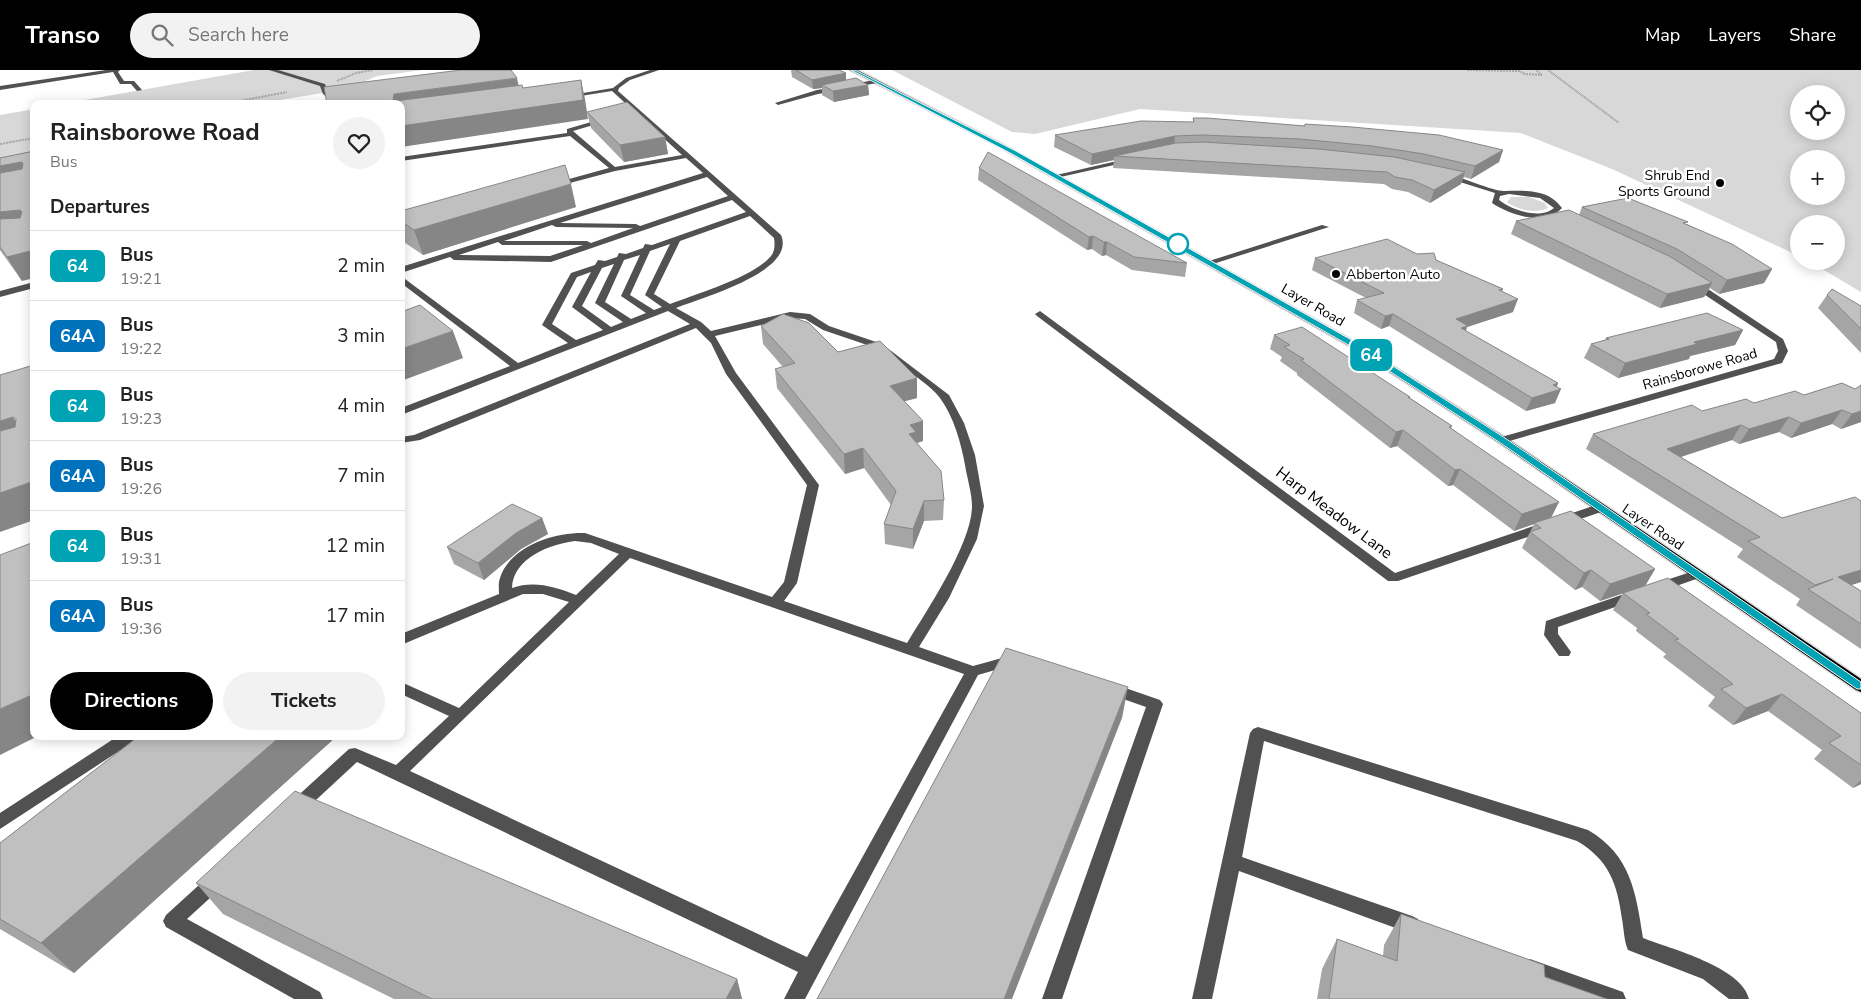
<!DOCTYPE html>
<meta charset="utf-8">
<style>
body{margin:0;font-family:"Nunito Sans",sans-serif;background:#f2f2f2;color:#222;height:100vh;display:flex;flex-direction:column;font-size:19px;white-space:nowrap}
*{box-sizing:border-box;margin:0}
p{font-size:16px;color:#767676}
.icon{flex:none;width:28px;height:28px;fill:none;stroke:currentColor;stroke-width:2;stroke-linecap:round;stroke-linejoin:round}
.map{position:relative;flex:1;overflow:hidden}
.side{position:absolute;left:30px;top:30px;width:375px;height:640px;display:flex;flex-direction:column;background:#fff;border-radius:10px;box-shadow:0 2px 12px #0003}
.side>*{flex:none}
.badge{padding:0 10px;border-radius:8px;font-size:18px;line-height:32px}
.controls{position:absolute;left:1790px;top:15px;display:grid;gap:10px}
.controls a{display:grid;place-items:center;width:55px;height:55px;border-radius:50%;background:#fff;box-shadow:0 2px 12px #0003;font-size:25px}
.map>.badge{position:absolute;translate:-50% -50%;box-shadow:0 0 0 2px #fff}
h2{padding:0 20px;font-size:19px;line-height:45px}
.round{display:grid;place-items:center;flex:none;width:52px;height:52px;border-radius:26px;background:#f2f2f2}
.head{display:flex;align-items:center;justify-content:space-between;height:85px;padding:0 20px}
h1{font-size:24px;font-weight:700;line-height:38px}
.button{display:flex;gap:10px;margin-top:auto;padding:10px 20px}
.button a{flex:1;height:58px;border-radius:30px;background:#000;color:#fff;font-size:20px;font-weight:700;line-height:58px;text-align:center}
.button a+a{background:#f2f2f2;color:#222}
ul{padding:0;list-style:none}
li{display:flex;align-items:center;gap:15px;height:70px;padding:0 20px;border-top:1px solid #e0e0e0}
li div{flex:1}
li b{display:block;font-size:19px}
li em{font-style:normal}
li .badge{min-width:55px;font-weight:700;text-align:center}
header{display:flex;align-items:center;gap:30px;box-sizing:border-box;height:70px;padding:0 25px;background:#000;color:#fff}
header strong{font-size:24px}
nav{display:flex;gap:28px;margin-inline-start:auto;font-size:18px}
.search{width:350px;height:45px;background:#f2f2f2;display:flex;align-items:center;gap:12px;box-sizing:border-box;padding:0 18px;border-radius:28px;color:#767676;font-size:19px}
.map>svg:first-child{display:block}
</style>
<header>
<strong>Transo</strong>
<div class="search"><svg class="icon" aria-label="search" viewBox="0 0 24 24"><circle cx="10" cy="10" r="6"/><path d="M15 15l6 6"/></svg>Search here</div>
<nav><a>Map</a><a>Layers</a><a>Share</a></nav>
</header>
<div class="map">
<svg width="1861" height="929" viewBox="0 0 1861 929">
<rect width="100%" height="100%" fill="#fff"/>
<!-- green -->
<path fill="#d8d8d8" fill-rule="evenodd" d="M 254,0 L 423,0 L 377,6 L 347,19 L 255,34 L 62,34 Z
M 892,0 L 1861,0 L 1861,222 L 1809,191 L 1836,191 L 1836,154 L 1799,154 L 1799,186 L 1612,99 L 1521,63 L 1140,39 L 1035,64 L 1012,62 ZM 1799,24 L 1836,24 L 1836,61 L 1799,61 ZM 1799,89 L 1836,89 L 1836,126 L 1799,126 Z
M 34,39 L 34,84 L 0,93 L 0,45 Z
M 1511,127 L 1529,127 L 1545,133 L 1548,138 C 1536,144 1517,140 1507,132 Z"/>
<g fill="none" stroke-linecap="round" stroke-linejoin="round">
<!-- major casing -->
<g stroke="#dbdbdb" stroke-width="3">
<path id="major" d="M 850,0 L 857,0 L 1002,74 L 1357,273 L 1506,368 L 1861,609 L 1861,622 L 1856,620 L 1498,372 L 1351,277 L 998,76 Z"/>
</g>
<!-- path -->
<path stroke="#737373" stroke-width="2" stroke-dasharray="0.5 1" stroke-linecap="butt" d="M 1467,0 L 1520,1 L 1524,4 L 1542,5 L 1536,0
M 1548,0 L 1619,53
M 337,11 L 356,3 L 373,0
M 224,34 L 287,22
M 0,74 L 34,68"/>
<!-- minor -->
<path fill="#515151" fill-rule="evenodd" d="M 106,0 L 120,0 L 118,2 L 124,11 L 134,11 L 142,20 L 137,21 L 131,14 L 120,14 L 113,2 L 0,20 L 0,16 Z
M 269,0 L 278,0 L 325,14 L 328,22 L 336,30 L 331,31 L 323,24 L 320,16 Z
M 650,0 L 659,0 L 630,10 L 619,18 L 618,21 L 781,165 C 797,202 700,228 676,238 L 701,252 L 711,261 L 790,242 L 810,244 L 829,256 L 882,274 L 949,325 L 964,353 L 975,385 L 984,436 L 977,469 L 949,528 L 919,577 L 973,596 L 1002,588 L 1020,590 L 1022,594 L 1020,598 L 1002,598 L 978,605 L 805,929 L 784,929 L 798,902 L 357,692 L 303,742 L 297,744 L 291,742 L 289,737 L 291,732 L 349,679 L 355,678 L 396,695 L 449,646 L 401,624 L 401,612 L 459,638 L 569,532 L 543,524 L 523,524 L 401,575 L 401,564 L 499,524 C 499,519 498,513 500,508 C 510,476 555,462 585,463 L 772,527 L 784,512 L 807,415 L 726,304 L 711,273 L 696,258 L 420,370 L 401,373 L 401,367 L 414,365 L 690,254 L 668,241 L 401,345 L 401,338 L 510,296 L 401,213 L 401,206 L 518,293 L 568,273 L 542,255 L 571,203 L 595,195 L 598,190 L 605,191 L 617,187 L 619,183 L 626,184 L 643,178 L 645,174 L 652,175 L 746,142 L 732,130 L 551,192 L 454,190 L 450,187 L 401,203 L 401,197 L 703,103 L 686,88 L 615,101 L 551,118 L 551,114 L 609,98 L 570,66 L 401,91 L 401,87 L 567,63 L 567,59 L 605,48 L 607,51 L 573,61 L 615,97 L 682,85 L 612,21 L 568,28 L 565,26 L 613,18 L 626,8 ZM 707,107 L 728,126 L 640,156 L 636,154 L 560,153 ZM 750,146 L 774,168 C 775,174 775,181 771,186 C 754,207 696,224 670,234 L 654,224 L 680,171 ZM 552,155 L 556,157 L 633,158 L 591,173 L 587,171 L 504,171 ZM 498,172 L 502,175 L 583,175 L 550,186 L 459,185 ZM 670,174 L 645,225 L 662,237 L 654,240 L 630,225 L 650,181 ZM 640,185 L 621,226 L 646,243 L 631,249 L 605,232 L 624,190 ZM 614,194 L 595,233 L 623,252 L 611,257 L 582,236 L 602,198 ZM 591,202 L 572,237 L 603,260 L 576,270 L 552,254 L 577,207 ZM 790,248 L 805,249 L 823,260 L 876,278 L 884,283 C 897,293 932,316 940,328 C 954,347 961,373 965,395 C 967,408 972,423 972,437 C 971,475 927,540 907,573 L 784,531 L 797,513 L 819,415 L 736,303 L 715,266 ZM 575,471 L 591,473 L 619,484 L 576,525 C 556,517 534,510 512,518 C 513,488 550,474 575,471 ZM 630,488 L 964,604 L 807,887 L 410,701 Z
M 875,10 L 877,13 L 818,24 L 778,35 L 775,33 L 817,20 Z
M 1130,88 L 1132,89 L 1132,91 L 1056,108 L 1052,106 Z
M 1447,103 C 1460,107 1493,121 1504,121 C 1525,121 1548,118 1562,138 C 1545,157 1510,145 1492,133 L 1495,123 L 1444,107 L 1443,105 ZM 1509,124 L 1540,128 L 1554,138 C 1540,150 1512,140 1499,130 L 1500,126 Z
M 1322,155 L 1329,157 L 1213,194 L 1206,192 Z
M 1690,211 L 1696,211 L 1783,269 L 1788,281 L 1782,293 L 1506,372 L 1498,372 L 1496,370 L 1498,368 L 1774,289 L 1778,281 L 1776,272 L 1690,215 Z
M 34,212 L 34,218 L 0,227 L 0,221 Z
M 1040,241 L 1395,503 L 1596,435 L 1600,434 L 1606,438 L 1604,441 L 1398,511 L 1388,511 L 1037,246 L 1035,244 Z
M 1697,500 L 1704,504 L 1702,507 L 1659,522 L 1652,517 L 1654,514 Z
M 1633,521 L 1638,523 L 1640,526 L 1638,529 L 1558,557 L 1558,564 L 1571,582 L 1569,586 L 1559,586 L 1544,565 L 1546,551 Z
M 1111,613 L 1160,630 L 1163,634 L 1062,929 L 1042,929 L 1146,637 L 1106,623 L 1104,619 L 1106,615 Z
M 1258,657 L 1588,760 C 1631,785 1636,823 1643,868 C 1671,879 1742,897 1749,929 L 1729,929 L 1703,909 L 1628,880 C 1624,871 1624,860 1622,849 C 1617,813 1609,790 1577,771 L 1264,671 L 1242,787 L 1412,846 L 1418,849 L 1421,855 L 1418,861 L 1412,864 L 1239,801 L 1212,929 L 1192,929 L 1250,663 L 1253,659 Z
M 118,666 L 139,666 L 136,670 L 0,759 L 0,743 Z
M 216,803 L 222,805 L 225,811 L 222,817 L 187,849 L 320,922 L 323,929 L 294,929 L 166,857 L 163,851 L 166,845 L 210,805 Z
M 1530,889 L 1623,922 L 1626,929 L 1590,929 L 1523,905 L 1521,898 L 1523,891 Z"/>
<!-- major -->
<use href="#major" fill="#000" fill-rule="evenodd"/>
</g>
<!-- wall -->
<path fill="#a5a5a5" d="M 791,0 L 839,0 L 846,3 L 846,10 L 868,15 L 869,25 L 834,32 L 822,25 L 822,18 L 813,19 L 792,7 Z
M 587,42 L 665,67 L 668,84 L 624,92 L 591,58 Z
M 1193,48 L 1304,56 L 1305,54 L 1503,80 L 1499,92 L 1471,109 L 1464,107 L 1461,114 L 1430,133 L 1408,122 L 1392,119 L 1384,114 L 1113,98 L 1114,90 L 1091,95 L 1054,77 L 1055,65 L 1193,52 Z
M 34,81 L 22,211 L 0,180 L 0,88 Z
M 979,98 L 1187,193 L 1185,207 L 1132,200 L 1106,185 L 1102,186 L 1092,179 L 1087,180 L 978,110 Z
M 576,137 L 423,185 L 401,170 L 401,141 Z
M 1582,137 L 1687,154 L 1772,199 L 1764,213 L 1719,224 L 1710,218 L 1704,227 L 1660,238 L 1511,164 L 1516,151 L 1579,145 Z
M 1417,184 L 1436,190 L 1503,219 L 1502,221 L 1513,242 L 1467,257 L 1466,261 L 1558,313 L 1557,316 L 1555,333 L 1526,341 L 1389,256 L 1381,259 L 1354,243 L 1357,230 L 1366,228 L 1312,200 L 1315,188 Z
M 1827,225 L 1861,236 L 1861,283 L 1818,238 Z
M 761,256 L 917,308 L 917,328 L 904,331 L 923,351 L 923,371 L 917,373 L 944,430 L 943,450 L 924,451 L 913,479 L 885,474 L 884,454 L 891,435 L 864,398 L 845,404 L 777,318 L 775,299 L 783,297 L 763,274 Z
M 1743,260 L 1735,275 L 1690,286 L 1689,289 L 1618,308 L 1584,288 L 1591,274 L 1605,270 L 1606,268 Z
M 1274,265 L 1410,327 L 1410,328 L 1452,356 L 1451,358 L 1551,448 L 1655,499 L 1645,516 L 1600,531 L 1582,517 L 1575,520 L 1522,478 L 1534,454 L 1514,461 L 1453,415 L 1448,416 L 1397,376 L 1390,378 L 1297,305 L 1297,303 L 1280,291 L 1282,287 L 1270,279 Z
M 1842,313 L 1861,352 L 1841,359 L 1832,354 L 1791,368 L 1779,362 L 1739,374 L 1732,370 L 1681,387 L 1782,448 L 1861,431 L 1861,512 L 1851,515 L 1861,521 L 1861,579 L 1796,535 L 1800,529 L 1737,487 L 1743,479 L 1586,379 L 1593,364 L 1702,341 L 1804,325 Z
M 542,448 L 548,464 L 521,479 L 484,510 L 454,494 L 447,477 Z
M 1623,523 L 1861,643 L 1861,714 L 1853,718 L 1814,689 L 1822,680 L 1768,641 L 1733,655 L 1708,636 L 1715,627 L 1663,587 L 1666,584 L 1636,561 L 1637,558 L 1613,540 Z
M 139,666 L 337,666 L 74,903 L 0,859 L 0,773 Z
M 196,813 L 737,909 L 742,929 L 394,929 L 223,844 Z
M 1401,844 L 1545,907 L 1607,929 L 1317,929 L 1322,899 L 1337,869 L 1383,886 L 1384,875 Z"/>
<!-- shaded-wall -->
<path fill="#868686" d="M 846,3 L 846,13 L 822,15 L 822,18 L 813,19 L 812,10 Z
M 517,8 L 521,27 L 394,34 L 393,30 L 394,24 Z
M 581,10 L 585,29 L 588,49 L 401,77 L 401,56 Z
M 868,15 L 869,25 L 834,32 L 833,21 Z
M 1175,66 L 1174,77 L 1114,86 L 1114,90 L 1091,95 L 1092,84 Z
M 665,67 L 668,84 L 624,92 L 620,75 Z
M 1503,80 L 1499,92 L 1471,109 L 1475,96 Z
M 21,92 L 34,113 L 0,121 L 0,96 Z
M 1465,102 L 1461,114 L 1430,133 L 1434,120 Z
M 571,114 L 576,137 L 423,185 L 414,160 Z
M 20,140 L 34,163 L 0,166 L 0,142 Z
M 1093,166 L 1092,179 L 1087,180 L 1089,167 Z
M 1104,172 L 1107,172 L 1106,185 L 1102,186 Z
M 34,180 L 34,208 L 22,211 L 7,187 Z
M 1772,199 L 1764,213 L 1719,224 L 1727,210 Z
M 1712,213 L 1704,227 L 1660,238 L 1667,224 Z
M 1518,229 L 1513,242 L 1467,257 L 1463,269 L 1456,249 Z
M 1393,244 L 1389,256 L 1381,259 L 1385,246 Z
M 1743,260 L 1735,275 L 1690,286 L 1689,289 L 1618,308 L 1625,293 L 1694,272 Z
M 453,261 L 463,288 L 401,311 L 401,279 Z
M 917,308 L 917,328 L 891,335 L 890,316 Z
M 1558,313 L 1555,321 L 1561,319 L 1555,333 L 1526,341 L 1532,328 L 1553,315 Z
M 1842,340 L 1832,354 L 1791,368 L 1801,353 Z
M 1861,341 L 1861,352 L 1841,359 L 1852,344 Z
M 13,347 L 33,376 L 0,386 L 0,351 Z
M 1789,347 L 1779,362 L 1739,374 L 1749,359 Z
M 923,351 L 923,371 L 916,373 L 909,364 L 910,355 Z
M 1741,355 L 1732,370 L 1659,394 L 1667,379 Z
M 1403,360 L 1397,376 L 1390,378 L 1396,362 Z
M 863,378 L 864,398 L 845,404 L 844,384 Z
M 1460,399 L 1453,415 L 1448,416 L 1455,400 Z
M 34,411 L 34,450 L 0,462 L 0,423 Z
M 924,431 L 924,451 L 913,479 L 913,459 Z
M 1559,432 L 1551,448 L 1514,461 L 1522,444 Z
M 542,448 L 548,464 L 521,479 L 484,510 L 478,493 L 516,463 Z
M 1655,499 L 1645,516 L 1600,531 L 1610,514 Z
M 1591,500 L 1582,517 L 1575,520 L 1584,503 Z
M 1861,500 L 1861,512 L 1826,523 L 1838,507 Z
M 1128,617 L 1122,648 L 1012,929 L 1004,929 Z
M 34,624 L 34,666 L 38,666 L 0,685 L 0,639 Z
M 1782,624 L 1768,641 L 1733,655 L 1746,638 Z
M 281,666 L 337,666 L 74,903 L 41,873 Z
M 1861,710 L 1861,714 L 1853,718 Z
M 737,909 L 742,929 L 726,929 Z"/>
<!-- building -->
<path fill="#c0c0c0" stroke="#868686" d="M 461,0 L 511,0 L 517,8 L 394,24 L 393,30 L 395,31 L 522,15 L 523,18 L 581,10 L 583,30 L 401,56 L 401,34 L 327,34 L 324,17 Z
M 796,0 L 839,0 L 846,3 L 812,10 Z
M 856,8 L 868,15 L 833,21 L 822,15 Z
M 627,32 L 665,67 L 620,75 L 587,42 Z
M 1193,48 L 1207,48 L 1305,56 L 1305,54 L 1352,57 L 1439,65 L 1503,80 L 1475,96 L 1424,84 L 1372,76 L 1300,69 L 1203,65 L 1175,66 L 1092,84 L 1055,65 L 1141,51 L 1194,52 Z
M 1203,72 L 1319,79 L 1394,87 L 1465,102 L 1434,120 L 1412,110 L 1395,107 L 1387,102 L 1114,86 L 1176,73 Z
M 34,81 L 34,180 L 7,187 L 0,177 L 0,149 L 20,148 L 22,142 L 20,140 L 0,142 L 0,103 L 22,99 L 23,93 L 21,92 L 0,96 L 0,88 Z
M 988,82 L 1187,193 L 1134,187 L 1107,172 L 1104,172 L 1093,166 L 1089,167 L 979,98 Z
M 565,95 L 571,114 L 414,160 L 401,151 L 401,141 Z
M 1628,128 L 1688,152 L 1683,153 L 1732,174 L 1772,199 L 1727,210 L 1677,179 L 1582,137 Z
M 1569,140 L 1669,186 L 1712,213 L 1667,224 L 1516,151 Z
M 1387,169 L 1417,184 L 1434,183 L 1436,190 L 1503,219 L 1499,220 L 1518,229 L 1456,249 L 1468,256 L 1461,258 L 1558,313 L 1553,315 L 1561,319 L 1532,328 L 1393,244 L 1385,246 L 1357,230 L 1384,223 L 1315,188 Z
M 1832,219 L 1861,236 L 1861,259 L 1827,225 Z
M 420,235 L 453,261 L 401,279 L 401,242 Z
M 1707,243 L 1743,260 L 1694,272 L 1697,274 L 1625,293 L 1591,274 L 1609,269 L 1606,268 Z
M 783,244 L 809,253 L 838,282 L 880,271 L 917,308 L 890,316 L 923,351 L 910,355 L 916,362 L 909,364 L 941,401 L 944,430 L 924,431 L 913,459 L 884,454 L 896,421 L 863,378 L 844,384 L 775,299 L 795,293 L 761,256 Z
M 1302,257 L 1410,327 L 1408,327 L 1452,356 L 1449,357 L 1559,432 L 1522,444 L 1460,399 L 1455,400 L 1403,360 L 1396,362 L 1301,290 L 1304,289 L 1284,277 L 1290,275 L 1274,265 Z
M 34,295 L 34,411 L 0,423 L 0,361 L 15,357 L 16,349 L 13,347 L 0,351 L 0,305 Z
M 1842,313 L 1855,319 L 1861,315 L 1861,341 L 1852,344 L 1842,340 L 1801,353 L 1789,347 L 1749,359 L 1741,355 L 1667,379 L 1782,448 L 1855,427 L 1861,431 L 1861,500 L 1838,507 L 1861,521 L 1861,554 L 1808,519 L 1833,509 L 1815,515 L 1748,471 L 1760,467 L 1593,364 L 1692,335 L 1702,341 L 1746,329 L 1754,333 L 1795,321 L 1804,325 Z
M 512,434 L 542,448 L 516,463 L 478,493 L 447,477 Z
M 1571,441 L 1655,499 L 1610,514 L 1591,500 L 1584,503 L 1530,462 L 1541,458 L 1534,453 Z
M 34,472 L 34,624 L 0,639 L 0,485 Z
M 1668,508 L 1861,643 L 1861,695 L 1829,673 L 1841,666 L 1782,624 L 1746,638 L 1721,619 L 1733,614 L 1675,570 L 1679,569 L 1646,544 L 1650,543 L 1623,523 Z
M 1006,578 L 1128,617 L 1004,929 L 817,929 Z
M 139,666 L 281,666 L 41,873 L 0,849 L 0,773 Z
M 295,721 L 737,909 L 726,929 L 432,929 L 196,813 Z
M 1401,844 L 1544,895 L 1545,907 L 1607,929 L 1329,929 L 1337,869 L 1397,891 Z"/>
<!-- line -->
<path fill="#00a3b4" stroke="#fff" d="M 851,0 L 855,0 L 1016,81 L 1357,273 L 1505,368 L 1861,612 L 1861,619 L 1857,619 L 1499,372 L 1352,277 L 1012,84 Z"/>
<!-- markers -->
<g fill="#000" stroke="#fff" stroke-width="2">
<circle cx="1720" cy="113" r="5"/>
<circle cx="1336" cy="204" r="5"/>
</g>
<circle fill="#fff" stroke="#00a3b4" stroke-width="2.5" cx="1178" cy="174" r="10"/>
<g text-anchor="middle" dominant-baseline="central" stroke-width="5" stroke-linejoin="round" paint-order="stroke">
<!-- far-poi labels -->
<g font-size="14" fill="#000" stroke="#fff" text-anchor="end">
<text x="1710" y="105">Shrub End<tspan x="1710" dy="16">Sports Ground</tspan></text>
<text x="1346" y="204" text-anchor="start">Abberton Auto</text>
</g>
<!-- far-street labels -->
<g font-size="14" fill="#000" stroke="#fff">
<text transform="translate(1313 235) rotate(30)">Layer Road</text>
<text transform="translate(1700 299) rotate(-16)">Rainsborowe Road</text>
<text transform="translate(1653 457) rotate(34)">Layer Road</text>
</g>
<!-- street labels -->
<g font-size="16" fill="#000" stroke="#fff">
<text transform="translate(1334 443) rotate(37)">Harp Meadow Lane</text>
</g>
</g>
</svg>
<div class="controls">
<a><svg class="icon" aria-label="locate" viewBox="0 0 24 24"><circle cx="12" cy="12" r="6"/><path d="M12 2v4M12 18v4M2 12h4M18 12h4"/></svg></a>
<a>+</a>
<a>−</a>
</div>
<b class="badge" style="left:1371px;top:285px;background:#00a3b4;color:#fff">64</b>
<section class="side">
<div class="head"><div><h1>Rainsborowe Road</h1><p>Bus</p></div><a class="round"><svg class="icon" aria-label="heart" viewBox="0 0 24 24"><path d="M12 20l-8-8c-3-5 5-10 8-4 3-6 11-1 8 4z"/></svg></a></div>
<h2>Departures</h2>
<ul>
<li><span class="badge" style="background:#00a3b4;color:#fff">64</span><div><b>Bus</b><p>19:21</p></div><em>2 min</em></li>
<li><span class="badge" style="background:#0072bc;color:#fff">64A</span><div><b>Bus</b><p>19:22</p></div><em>3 min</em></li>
<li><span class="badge" style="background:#00a3b4;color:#fff">64</span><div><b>Bus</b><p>19:23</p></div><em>4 min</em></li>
<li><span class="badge" style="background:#0072bc;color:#fff">64A</span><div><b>Bus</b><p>19:26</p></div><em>7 min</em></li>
<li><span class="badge" style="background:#00a3b4;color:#fff">64</span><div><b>Bus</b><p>19:31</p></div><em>12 min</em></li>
<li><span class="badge" style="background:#0072bc;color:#fff">64A</span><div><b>Bus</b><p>19:36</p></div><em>17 min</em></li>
</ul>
<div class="button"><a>Directions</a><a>Tickets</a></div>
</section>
</div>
